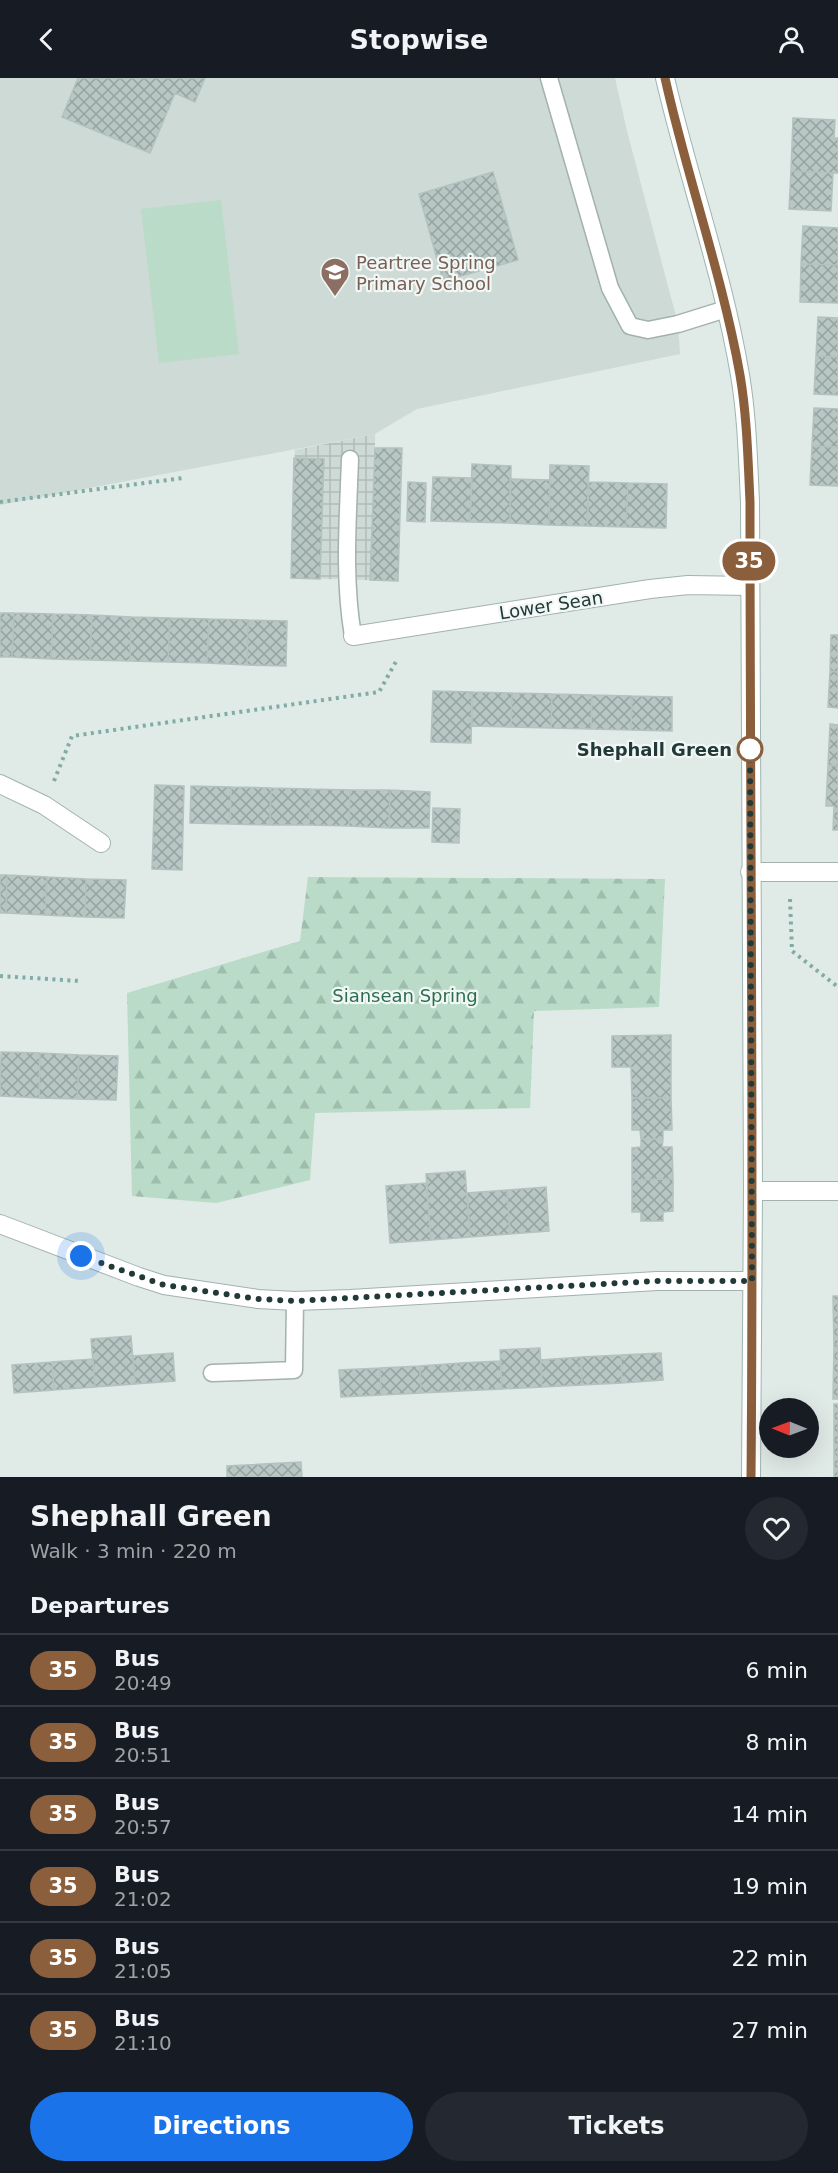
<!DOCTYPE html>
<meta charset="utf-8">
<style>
body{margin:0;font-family:"DejaVu Sans",sans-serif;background:#242831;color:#f1f3f6;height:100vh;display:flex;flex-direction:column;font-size:22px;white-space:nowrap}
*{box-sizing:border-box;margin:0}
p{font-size:20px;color:#9ea1a6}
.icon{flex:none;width:33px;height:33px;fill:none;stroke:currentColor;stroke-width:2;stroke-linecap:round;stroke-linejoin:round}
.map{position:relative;height:1399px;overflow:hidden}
.drawer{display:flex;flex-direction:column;background:#171b24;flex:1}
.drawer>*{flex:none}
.badge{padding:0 12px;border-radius:20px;font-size:21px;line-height:39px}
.needle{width:39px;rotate:271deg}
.controls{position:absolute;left:759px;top:1320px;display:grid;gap:12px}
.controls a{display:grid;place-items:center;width:60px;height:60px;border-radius:50%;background:#171b24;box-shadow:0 6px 24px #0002;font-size:30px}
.you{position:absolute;width:30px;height:30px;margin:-15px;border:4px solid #fff;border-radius:50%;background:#1a73e8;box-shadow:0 0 0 9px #1a73e833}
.map>.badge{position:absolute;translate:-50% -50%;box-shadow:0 0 0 3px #fff}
h2{padding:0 30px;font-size:22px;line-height:54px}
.round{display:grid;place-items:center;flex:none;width:63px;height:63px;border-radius:32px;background:#242831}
.head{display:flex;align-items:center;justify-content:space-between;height:102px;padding:0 30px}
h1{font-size:28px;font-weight:700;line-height:45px}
.cta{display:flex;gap:12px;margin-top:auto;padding:12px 30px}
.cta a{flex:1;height:69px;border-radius:36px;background:#1a73e8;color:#fff;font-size:24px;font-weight:700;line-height:69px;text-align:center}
.cta a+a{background:#242831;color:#f1f3f6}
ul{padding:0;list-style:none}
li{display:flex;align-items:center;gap:18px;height:72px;padding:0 30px;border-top:2px solid #363941}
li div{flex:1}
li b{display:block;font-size:22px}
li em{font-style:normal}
li .badge{min-width:66px;font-weight:700;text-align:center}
header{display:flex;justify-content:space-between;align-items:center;height:78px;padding:0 30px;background:#171b24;font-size:27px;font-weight:700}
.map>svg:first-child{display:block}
</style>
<header><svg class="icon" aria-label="back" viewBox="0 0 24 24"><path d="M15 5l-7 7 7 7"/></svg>Stopwise<svg class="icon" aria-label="person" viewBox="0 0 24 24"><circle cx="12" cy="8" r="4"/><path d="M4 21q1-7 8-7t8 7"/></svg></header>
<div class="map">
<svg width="838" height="1399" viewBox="0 0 838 1399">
<defs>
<pattern id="industrial-grid" width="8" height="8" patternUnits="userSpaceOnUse" patternTransform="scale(1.5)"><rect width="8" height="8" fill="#cedad6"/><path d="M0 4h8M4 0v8" fill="none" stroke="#b1bcb8"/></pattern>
<pattern id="forest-firs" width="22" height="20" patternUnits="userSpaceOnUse" patternTransform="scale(1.5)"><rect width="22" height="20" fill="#b9dbc8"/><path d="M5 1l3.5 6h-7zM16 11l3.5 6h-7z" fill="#9fbdac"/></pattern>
<pattern id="building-cross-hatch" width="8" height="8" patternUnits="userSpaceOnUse" patternTransform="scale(1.5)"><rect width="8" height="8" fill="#b8c7c4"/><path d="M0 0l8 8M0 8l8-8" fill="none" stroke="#95a3a0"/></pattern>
</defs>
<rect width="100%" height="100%" fill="#e0eae7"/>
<!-- built -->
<path fill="#cedad6" d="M 0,0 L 615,0 L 627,53 L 678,246 L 680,276 L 417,331 L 375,356 L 0,427 Z"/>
<!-- industrial -->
<path fill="url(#industrial-grid)" d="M 375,356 L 375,370 L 402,370 L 398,503 L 291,500 L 295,372 Z"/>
<!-- forest -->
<path fill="url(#forest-firs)" d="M 308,799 L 665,801 L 659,929 L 534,933 L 530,1030 L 315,1035 L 310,1102 L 216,1125 L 132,1118 L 127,915 L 300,863 Z"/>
<!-- pitch -->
<path fill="#b9dbc8" d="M 221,122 L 239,276 L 159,285 L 141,131 Z"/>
<!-- building -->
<path fill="url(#building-cross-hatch)" stroke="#b2c3bf" stroke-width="1.5" d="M 78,0 L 205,0 L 195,24 L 175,15 L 150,75 L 62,39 Z
M 793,40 L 835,42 L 834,60 L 838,60 L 838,95 L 791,93 Z
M 791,93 L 833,95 L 831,133 L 789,131 Z
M 493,94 L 518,182 L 443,203 L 419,116 Z
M 803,148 L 838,150 L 838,187 L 801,186 Z
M 801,186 L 838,187 L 838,225 L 800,224 Z
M 818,239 L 838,240 L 838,279 L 816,278 Z
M 816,278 L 838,279 L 838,317 L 814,316 Z
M 814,330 L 838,331 L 838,369 L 812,368 Z
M 812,368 L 838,369 L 838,408 L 810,407 Z
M 375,370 L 402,370 L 398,503 L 370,502 Z
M 294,380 L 324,381 L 320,501 L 291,500 Z
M 472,386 L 511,388 L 510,445 L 470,444 Z
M 550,387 L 589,388 L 587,448 L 549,447 Z
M 433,399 L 472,400 L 470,444 L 431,443 Z
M 510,401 L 550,402 L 549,447 L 510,445 Z
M 408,404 L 426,405 L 425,444 L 407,443 Z
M 589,404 L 628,405 L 626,449 L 587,448 Z
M 628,405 L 667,406 L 666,450 L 626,449 Z
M 0,535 L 14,535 L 12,579 L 0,579 Z
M 14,535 L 53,536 L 51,581 L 12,579 Z
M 53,536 L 92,537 L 90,582 L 51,581 Z
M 92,537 L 131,539 L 130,583 L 90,582 Z
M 131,539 L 170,540 L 168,584 L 130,583 Z
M 170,540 L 209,541 L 207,585 L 168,584 Z
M 209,541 L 248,542 L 247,587 L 207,585 Z
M 248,542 L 287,543 L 286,588 L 247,587 Z
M 831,557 L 838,557 L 838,594 L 830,593 Z
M 830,593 L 838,594 L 838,630 L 828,629 Z
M 433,613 L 472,614 L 471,665 L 431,664 Z
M 472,614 L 512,615 L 511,649 L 472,648 Z
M 512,615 L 552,616 L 551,650 L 511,649 Z
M 552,616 L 592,617 L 591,651 L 551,650 Z
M 592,617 L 632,618 L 631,652 L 591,651 Z
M 632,618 L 672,619 L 672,653 L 631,652 Z
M 830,646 L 838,647 L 838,688 L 828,687 Z
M 828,687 L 838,688 L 838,752 L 833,752 L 834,728 L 826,728 Z
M 155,707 L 184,708 L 182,792 L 152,791 Z
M 191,708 L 231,709 L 230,746 L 190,745 Z
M 231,709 L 271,710 L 270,747 L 230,746 Z
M 271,710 L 311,711 L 309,747 L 270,747 Z
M 311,711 L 350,712 L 349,748 L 309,747 Z
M 350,712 L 390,712 L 389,750 L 349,748 Z
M 390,712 L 430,714 L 429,750 L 389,750 Z
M 433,730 L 460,731 L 459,765 L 432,764 Z
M 0,797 L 7,797 L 6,835 L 0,835 Z
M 7,797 L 47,799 L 45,837 L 6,835 Z
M 47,799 L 86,801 L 85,839 L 45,837 Z
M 86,801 L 126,802 L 124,840 L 85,839 Z
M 671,957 L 671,1020 L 632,1020 L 631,989 L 612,989 L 612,958 Z
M 1,974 L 40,975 L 39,1020 L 0,1018 Z
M 40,975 L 79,977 L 77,1021 L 39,1020 Z
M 79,977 L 118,978 L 116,1022 L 77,1021 Z
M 632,1020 L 671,1020 L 672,1052 L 663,1052 L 663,1061 L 641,1061 L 640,1052 L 632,1052 Z
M 641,1061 L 663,1061 L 662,1069 L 672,1069 L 673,1101 L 632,1102 L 632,1070 L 641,1069 Z
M 465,1093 L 470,1159 L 431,1162 L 426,1096 Z
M 673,1101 L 673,1133 L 663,1134 L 663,1143 L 641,1143 L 641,1134 L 632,1134 L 632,1102 Z
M 426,1105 L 431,1162 L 390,1165 L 386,1108 Z
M 546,1109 L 549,1153 L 510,1156 L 507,1112 Z
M 507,1112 L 510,1156 L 470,1159 L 467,1115 Z
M 833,1218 L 838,1218 L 838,1269 L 834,1269 Z
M 131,1258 L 135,1306 L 95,1309 L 91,1261 Z
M 834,1269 L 838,1269 L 838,1321 L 833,1321 Z
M 540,1270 L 542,1309 L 502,1311 L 500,1272 Z
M 173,1275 L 175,1303 L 135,1306 L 133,1278 Z
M 661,1275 L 663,1302 L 622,1305 L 621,1277 Z
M 621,1277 L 622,1305 L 582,1307 L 581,1279 Z
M 581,1279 L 582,1307 L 542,1309 L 541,1282 Z
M 93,1281 L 95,1309 L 54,1312 L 52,1284 Z
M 500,1283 L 502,1311 L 461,1313 L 460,1285 Z
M 52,1284 L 54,1312 L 14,1315 L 12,1287 Z
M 460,1285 L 461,1313 L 421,1315 L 420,1288 Z
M 420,1288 L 421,1315 L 381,1317 L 380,1290 Z
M 380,1290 L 381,1317 L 341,1319 L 339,1292 Z
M 834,1326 L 838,1326 L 838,1375 L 834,1375 Z
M 834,1375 L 838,1375 L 838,1399 L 834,1399 Z
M 301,1384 L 302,1399 L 227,1399 L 227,1388 Z"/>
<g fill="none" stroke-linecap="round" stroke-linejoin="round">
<!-- lane casing -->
<g stroke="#a3b1af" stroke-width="19">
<path id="lane" d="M 549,0 L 610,210 L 630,248 L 648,252 L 678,246 L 726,231
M 350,381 C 348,441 343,499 353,558
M 212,1295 L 294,1292 L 295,1223"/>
</g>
<!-- street casing -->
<g stroke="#a3b1af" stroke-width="20">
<path id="street" d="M 353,558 L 650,511 L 688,507 L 749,508
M 0,706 L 44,727 L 101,765
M 750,794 L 838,794
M 753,1113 L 838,1113
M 0,1146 L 139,1199 L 164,1207 L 258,1221 L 295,1223 L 350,1221 L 657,1203 L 752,1203"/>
</g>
<!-- secondary casing -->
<g stroke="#9fb5b1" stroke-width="20">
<path id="secondary" d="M 665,0 C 688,99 723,196 740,297 C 747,338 748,382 750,424 L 753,1113 L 751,1399"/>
</g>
<!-- path -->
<path stroke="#81aca6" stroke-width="4" stroke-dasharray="3 4.5" stroke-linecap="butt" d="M 0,424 L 183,400
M 54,703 L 72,658 L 379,614 L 398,580
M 790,821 L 792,873 L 838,909
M 0,898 L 80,903"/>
<!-- lane -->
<use href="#lane" stroke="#fff" stroke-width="16"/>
<!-- street -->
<use href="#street" stroke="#fff" stroke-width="18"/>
<!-- secondary -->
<use href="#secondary" stroke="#fff" stroke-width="18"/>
</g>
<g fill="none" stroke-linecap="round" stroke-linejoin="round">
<!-- line casing -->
<g stroke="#fff" stroke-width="14">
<path id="line" d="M 665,0 C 687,99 722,196 740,297 C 747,338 748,382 750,424 C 750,749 754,1074 751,1399"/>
</g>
<!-- line -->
<use href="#line" stroke="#8b5e3c" stroke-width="9"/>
<!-- walk -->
<path stroke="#213937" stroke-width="6" stroke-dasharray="0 10.8" d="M 81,1178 L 164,1207 L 258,1221 L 295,1223 L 657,1203 L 752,1203 L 750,671"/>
</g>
<!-- icons -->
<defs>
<g id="school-pin" transform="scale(1.5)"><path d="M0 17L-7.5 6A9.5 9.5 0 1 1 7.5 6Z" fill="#8d6e63" stroke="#f0f7f4"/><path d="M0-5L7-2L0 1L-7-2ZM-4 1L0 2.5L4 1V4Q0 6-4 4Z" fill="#fff"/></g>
</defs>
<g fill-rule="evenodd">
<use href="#school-pin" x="335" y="194"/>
</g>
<!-- markers -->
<circle fill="#fff" stroke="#8b5e3c" stroke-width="3" cx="750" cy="671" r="12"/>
<g text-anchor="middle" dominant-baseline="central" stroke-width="4.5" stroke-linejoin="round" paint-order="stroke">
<!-- education labels -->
<g font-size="18" fill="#785e54" stroke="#f0f7f4" text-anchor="start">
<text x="356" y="184">Peartree Spring<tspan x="356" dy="21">Primary School</tspan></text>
</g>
<!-- street labels -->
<g font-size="18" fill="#213937" stroke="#f0f7f4">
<text transform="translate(551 527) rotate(-9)">Lower Sean</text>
</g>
<!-- stop labels -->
<g font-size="18" font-weight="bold" fill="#213937" stroke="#f0f7f4" text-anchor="end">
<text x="732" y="671">Shephall Green</text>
</g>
<!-- park labels -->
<g font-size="18" fill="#2d6e51" stroke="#f0f7f4">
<text x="405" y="917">Siansean Spring</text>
</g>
</g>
</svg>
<div class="controls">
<a><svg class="needle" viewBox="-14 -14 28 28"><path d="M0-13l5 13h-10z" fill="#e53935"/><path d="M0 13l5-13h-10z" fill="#9ea1a6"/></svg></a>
</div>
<div class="you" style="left:81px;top:1178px"></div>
<b class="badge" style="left:749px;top:483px;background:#8b5e3c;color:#fff">35</b>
</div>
<section class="drawer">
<div class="head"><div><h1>Shephall Green</h1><p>Walk · 3 min · 220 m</p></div><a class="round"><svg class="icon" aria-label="heart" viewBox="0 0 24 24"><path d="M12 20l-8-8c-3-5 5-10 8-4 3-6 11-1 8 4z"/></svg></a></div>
<h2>Departures</h2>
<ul>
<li><span class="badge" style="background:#8b5e3c;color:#fff">35</span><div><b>Bus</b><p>20:49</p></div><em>6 min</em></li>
<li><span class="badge" style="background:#8b5e3c;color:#fff">35</span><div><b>Bus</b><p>20:51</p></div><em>8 min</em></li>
<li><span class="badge" style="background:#8b5e3c;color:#fff">35</span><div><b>Bus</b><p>20:57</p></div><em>14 min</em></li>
<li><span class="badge" style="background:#8b5e3c;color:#fff">35</span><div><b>Bus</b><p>21:02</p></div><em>19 min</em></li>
<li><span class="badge" style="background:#8b5e3c;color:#fff">35</span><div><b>Bus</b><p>21:05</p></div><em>22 min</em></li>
<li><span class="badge" style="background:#8b5e3c;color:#fff">35</span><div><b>Bus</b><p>21:10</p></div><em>27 min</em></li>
</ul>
<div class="cta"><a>Directions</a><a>Tickets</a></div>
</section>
